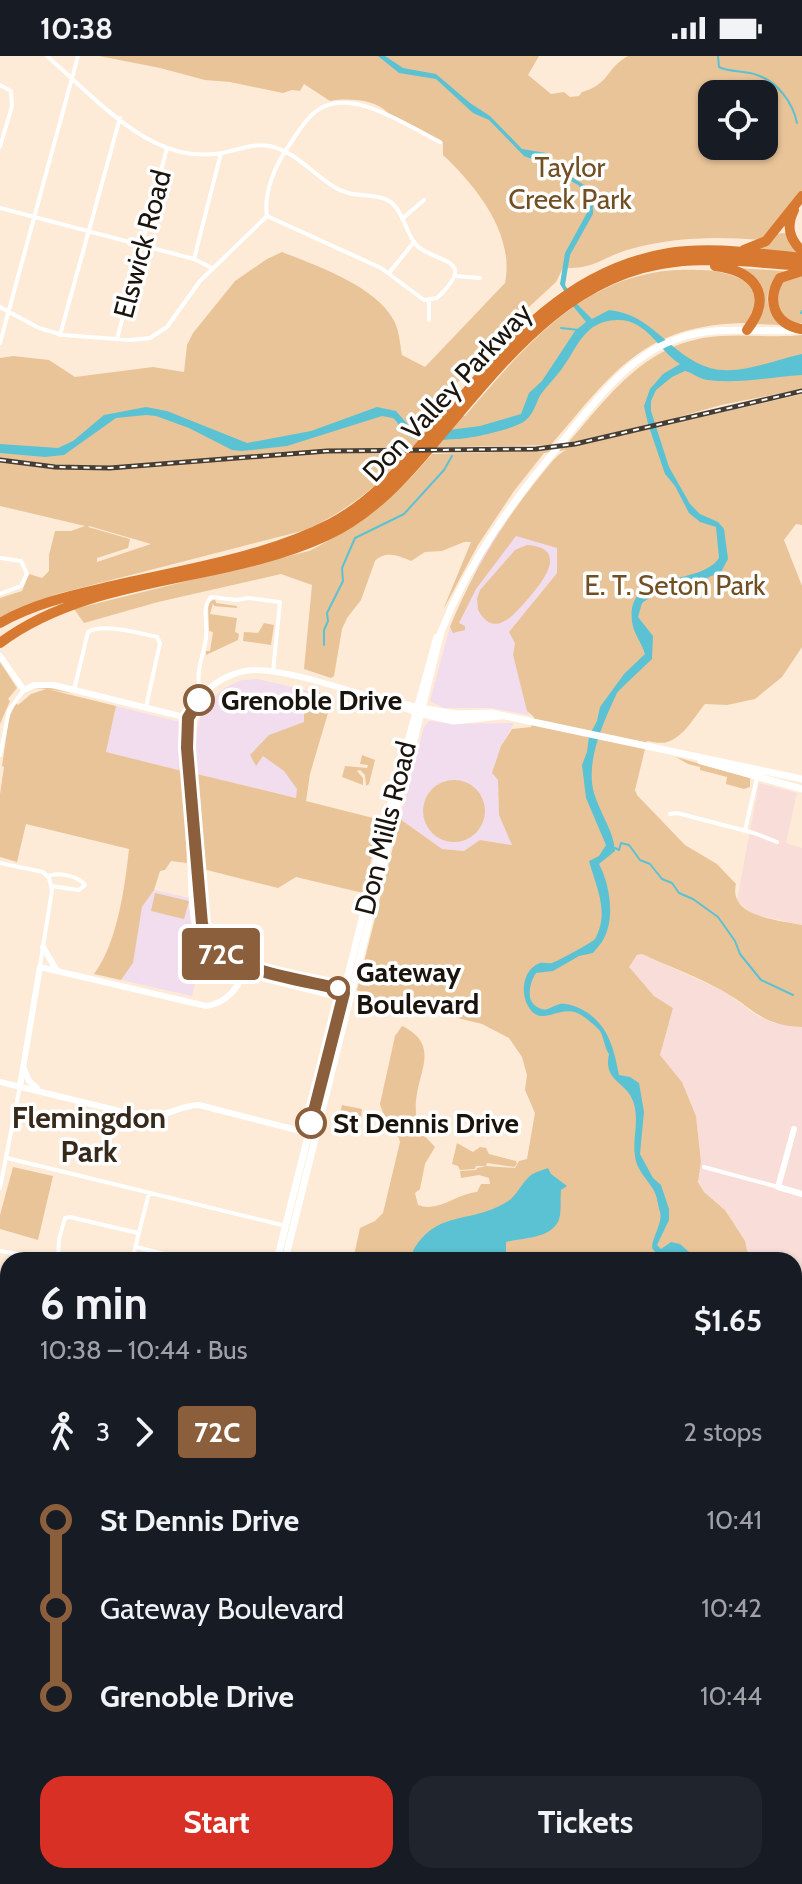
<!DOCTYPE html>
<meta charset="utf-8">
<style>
body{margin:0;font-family:Cabin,sans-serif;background:#20242c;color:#f1f3f6;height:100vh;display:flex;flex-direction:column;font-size:30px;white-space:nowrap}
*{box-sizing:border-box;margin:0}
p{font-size:26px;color:#9ea1a6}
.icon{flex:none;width:44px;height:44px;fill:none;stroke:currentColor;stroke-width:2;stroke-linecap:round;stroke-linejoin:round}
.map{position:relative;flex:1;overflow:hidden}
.drawer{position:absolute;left:0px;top:1196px;width:802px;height:632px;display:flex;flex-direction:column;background:#171b24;border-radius:24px 24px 0 0;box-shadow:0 2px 6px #0004}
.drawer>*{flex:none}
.badge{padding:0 16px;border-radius:6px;font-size:28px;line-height:52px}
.controls{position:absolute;left:698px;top:24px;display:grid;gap:16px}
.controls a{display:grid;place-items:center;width:80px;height:80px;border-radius:16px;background:#171b24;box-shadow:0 2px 6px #0004;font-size:40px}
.map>.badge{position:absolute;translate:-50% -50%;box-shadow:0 0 0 4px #fff}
.legs{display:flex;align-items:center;gap:12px;height:88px;padding:0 40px;font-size:26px}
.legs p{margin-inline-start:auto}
.head{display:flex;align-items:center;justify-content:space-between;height:136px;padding:0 40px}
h1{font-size:44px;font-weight:700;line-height:60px}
.button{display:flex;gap:16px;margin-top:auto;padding:16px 40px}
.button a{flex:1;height:92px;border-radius:24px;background:#d93025;color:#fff;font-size:32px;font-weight:700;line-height:92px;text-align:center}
.button a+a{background:#20242c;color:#f1f3f6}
ul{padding:0 40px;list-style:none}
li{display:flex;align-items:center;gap:28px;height:88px;font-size:30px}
li i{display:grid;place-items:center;width:12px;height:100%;margin:0 10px;background:currentColor}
li i::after{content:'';width:20px;height:20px;margin:-10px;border:6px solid;border-radius:50%;background:#171b24}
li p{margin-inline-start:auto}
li:first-child i{background:linear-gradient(#0000 50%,currentColor 0)}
li:last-child i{background:linear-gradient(currentColor 50%,#0000 0)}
.status{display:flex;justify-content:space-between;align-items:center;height:56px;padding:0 40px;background:#171b24;direction:ltr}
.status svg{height:22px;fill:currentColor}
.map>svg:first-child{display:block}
</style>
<div class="status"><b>10:38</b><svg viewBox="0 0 49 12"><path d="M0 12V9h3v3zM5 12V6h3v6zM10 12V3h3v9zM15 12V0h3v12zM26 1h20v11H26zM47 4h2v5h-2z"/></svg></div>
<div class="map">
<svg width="802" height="1828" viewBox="0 0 802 1828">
<rect width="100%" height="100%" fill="#fdebd7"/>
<!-- industrial -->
<path fill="#f8ddd8" d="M 759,727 L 797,737 L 786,787 L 802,792 L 802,869 L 752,858 L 737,844 Z
M 642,898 L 725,936 L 756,959 L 773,967 L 802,971 L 802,1240 L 794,1236 L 794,1204 L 749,1204 L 748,1197 L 726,1154 L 704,1136 L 698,1125 L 701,1106 L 696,1060 L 682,1026 L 660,999 L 673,952 L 654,940 L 628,911 L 638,899 Z
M 180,1820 L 378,1820 L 378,1828 L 185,1828 Z"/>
<!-- education -->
<path fill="#f1dded" d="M 499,474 L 557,492 L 557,517 L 535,543 L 513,582 L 515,587 L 513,599 L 529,659 L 492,652 L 444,652 L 430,645 L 450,571 L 480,505 Z
M 257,623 L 323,638 L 296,742 L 197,718 L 195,680 L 203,653 L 224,632 L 242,624 Z
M 116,650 L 180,666 L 182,715 L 106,696 Z
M 429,665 L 452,668 L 514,667 L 501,690 L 498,724 L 499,759 L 513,789 L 481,784 L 464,795 L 442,793 L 400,763 L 424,671 Z
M 154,834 L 189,842 L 190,864 L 202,897 L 192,940 L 121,924 L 133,907 L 142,851 Z"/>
<!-- green -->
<path fill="#e9c499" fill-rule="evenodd" d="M 99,0 L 539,0 L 528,19 L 551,38 L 564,36 L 570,41 L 579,40 L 582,36 C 610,28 606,12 628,0 L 802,0 L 802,137 L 761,184 C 716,180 671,181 627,194 C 599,203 595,213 563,212 L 556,226 L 487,290 L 438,351 L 440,357 L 465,360 C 522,294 580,220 675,214 C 707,213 723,213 751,228 L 757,244 L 747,267 C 643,268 613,317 551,389 L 411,392 C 382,428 348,454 306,474 L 57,538 L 0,561 L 0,542 L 22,535 L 29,518 L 42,522 L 49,515 L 49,499 L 55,475 L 71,475 L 85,470 L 0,450 L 0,302 L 13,300 L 49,304 L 75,321 L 153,311 L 184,316 L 187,289 L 193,277 L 235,225 L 267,203 L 282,196 C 315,209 375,230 393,263 C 399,272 400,288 402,299 L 425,311 L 505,227 C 515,178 476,130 443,99 L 443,86 L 388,57 C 375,43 348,42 330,45 L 304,28 L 300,35 L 292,34 L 283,37 L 230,26 L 205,24 L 160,12 ZM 712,38 L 764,38 L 764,90 L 712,90 ZM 88,471 L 89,470 L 151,488 L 97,506 L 97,502 L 128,492 L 130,483 Z
M 783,177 L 787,178 L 797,197 L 755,195 L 777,178 Z
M 738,212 L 784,215 C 764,233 761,248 781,269 L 754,268 L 762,248 Z
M 802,218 L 802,267 C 782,268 778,253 776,236 L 783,226 Z
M 802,279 L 802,333 L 721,349 L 654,368 L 653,364 L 648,365 L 648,368 L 643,370 L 568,387 C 612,336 648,284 721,280 C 748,278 775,282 802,279 Z
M 802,338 L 802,469 L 796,468 L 784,484 L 802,530 L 802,591 L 782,621 L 755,643 L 727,649 L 705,648 C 695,660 683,682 667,686 C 662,688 653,686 647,685 L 635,734 L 637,739 L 685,789 L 717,808 L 736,828 C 728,862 781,864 802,869 L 802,971 C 760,969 755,953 723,935 C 698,921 668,910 642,898 L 637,899 L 629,911 L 654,940 L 673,952 L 660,999 L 682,1026 L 696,1060 L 701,1106 L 698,1126 L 704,1136 L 725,1154 L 745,1185 L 749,1204 L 353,1204 L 360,1172 L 375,1165 L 383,1157 L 400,1086 C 397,1071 383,1063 380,1048 L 395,980 L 402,970 C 441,989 418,1015 416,1045 C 415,1054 417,1063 417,1072 L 435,1091 L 425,1108 L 420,1133 L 415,1137 L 418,1149 C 438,1157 458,1137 477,1136 L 481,1128 L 490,1128 L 489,1122 L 479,1119 L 461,1122 L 460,1115 L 476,1114 L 477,1112 L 486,1110 L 476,1110 L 475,1113 L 460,1114 L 458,1110 L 452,1108 L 457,1087 L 473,1096 L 480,1091 L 486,1092 L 489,1098 L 516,1105 L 517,1108 L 514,1111 L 487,1107 L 486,1110 L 515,1112 L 519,1105 L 527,1103 L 535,1057 L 525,1034 L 527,1019 L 522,1001 L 509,982 L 482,968 L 368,940 L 357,934 L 400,763 L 442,793 L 464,795 L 480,784 L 512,789 L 499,759 L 498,724 L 492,717 L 501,690 L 512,673 L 531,671 L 534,661 L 527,655 L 513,599 L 515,587 L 509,576 L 557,517 L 557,492 L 516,480 L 476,533 L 459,567 L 465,570 L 465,574 L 453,577 L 450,571 C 472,517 500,471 536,425 C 545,415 554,400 566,394 L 544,397 L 514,435 L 478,489 L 443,554 L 471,486 L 464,486 L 442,495 L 425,496 L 411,505 C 399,500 386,494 375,505 L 361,544 L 347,562 L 342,573 L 334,620 L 331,622 L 304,613 L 312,529 L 281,518 L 158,546 L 84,567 L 74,553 L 309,495 C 360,469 395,442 432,398 L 523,395 L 575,390 Z
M 527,489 C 571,492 541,528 527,544 C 513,560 494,583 478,554 L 477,543 L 480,534 L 515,494 Z
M 215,543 L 216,547 L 237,550 L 237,552 L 214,550 L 213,547 L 210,558 L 237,562 L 235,576 L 239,578 L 238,584 L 206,599 L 206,595 L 210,595 L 213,576 L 209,575 L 208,547 Z
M 264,567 L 274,569 L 271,589 L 243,585 L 244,576 L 258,577 Z
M 0,606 L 17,632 L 8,643 L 10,645 L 0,668 Z
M 46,631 L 75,638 L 47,633 L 116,650 L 106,696 L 182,715 L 187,807 L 171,805 L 165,814 L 160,815 L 154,834 L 142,851 L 133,907 L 121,924 L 94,918 C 117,888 125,831 129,793 L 26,768 L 17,806 L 0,801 L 0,738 L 4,711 L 2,710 L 9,662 L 16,647 L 18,649 L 31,638 L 46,633 L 35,632 Z
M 317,636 L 333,640 L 310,718 L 306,745 L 381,764 L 363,837 L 296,821 L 278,832 L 203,813 L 197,718 L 296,742 L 297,733 L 284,715 L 263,700 L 256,710 L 250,699 L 269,679 L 304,666 L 304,656 Z
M 362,699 L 375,704 L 369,728 L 366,730 L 365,719 L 360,714 L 357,715 L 363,722 L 363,729 L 342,721 L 345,710 L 367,712 L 368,709 L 360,708 Z
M 676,701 L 750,722 L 750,731 L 744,733 L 726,728 L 727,721 L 700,714 L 700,711 L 688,708 Z
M423 755a31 31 0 1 1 62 0a31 31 0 1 1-62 0Z
M 155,837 L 189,845 L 184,863 L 151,855 Z
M 342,1049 L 362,1053 L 361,1064 L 342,1061 L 340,1057 Z
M 13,1111 L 53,1120 L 38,1184 L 0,1173 L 0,1159 Z
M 794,1236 L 802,1240 L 802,1400 L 794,1399 Z
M 802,1431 L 802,1828 L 493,1828 L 496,1820 L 794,1820 L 794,1441 Z
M 439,1820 L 471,1820 L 471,1828 L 438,1828 Z"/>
<!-- water -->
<path fill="#5bc2d3" d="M 378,0 L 385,0 L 403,12 L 436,18 L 470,47 L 490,60 L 522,93 L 546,97 L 559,113 L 589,132 L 593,145 L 593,158 L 570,199 L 565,229 L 577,248 L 592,263 L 609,254 C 653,258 670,300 710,312 C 739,320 774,304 802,298 L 802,319 C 771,321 739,328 708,324 C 699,323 693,317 685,315 L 672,321 L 656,334 L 651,345 L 651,355 L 669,411 L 690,448 L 700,458 L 718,466 L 724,473 L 728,503 L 721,516 L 697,526 L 669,528 L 642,547 L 638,561 L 653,580 L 652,603 C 648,607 619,634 617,637 C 604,665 585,705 594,737 C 600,757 614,776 615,795 L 599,808 C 610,829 616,864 602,886 C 599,890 596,893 593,897 L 579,900 L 553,915 L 536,917 C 530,926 525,944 537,951 C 547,957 551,950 560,948 C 566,947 574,950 579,952 C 607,965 614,991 619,1019 L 630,1021 L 639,1027 L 644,1056 L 640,1098 L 653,1122 L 661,1129 L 669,1153 L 669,1164 L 657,1189 L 661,1193 L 671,1186 L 680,1188 L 698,1204 L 659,1201 L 652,1192 C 652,1181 663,1167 660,1156 C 658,1149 657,1139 653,1133 C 647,1123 636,1113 635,1100 C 632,1082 640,1064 633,1045 C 626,1025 603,1026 609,998 C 604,991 604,981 600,975 C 597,971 586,962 581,959 C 560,946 542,974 528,950 C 520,936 523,913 540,907 C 544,906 548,908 552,907 C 556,906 593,886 595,883 C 610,856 596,831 589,805 L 599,800 L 606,789 L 586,742 L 582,709 L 587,696 L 589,680 L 597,665 L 600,651 L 624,618 L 645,598 C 642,587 633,577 632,565 C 626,512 699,532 719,502 L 716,471 L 700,466 L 689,457 L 675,430 L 665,418 L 648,368 L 644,350 L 650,333 L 663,318 L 680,308 C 659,295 647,263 617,264 C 583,265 578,292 561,314 C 555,322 547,330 541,338 C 536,346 535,356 526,364 C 516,373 470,383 457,383 C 440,383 417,390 404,376 C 399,371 398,366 393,362 L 382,360 L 287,390 L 242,395 L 232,394 L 189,372 L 156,360 L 146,359 L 116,362 L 64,399 L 45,401 L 0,397 L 0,388 L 58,392 L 73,385 L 104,359 L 146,351 L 167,355 L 247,387 L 311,375 L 377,351 L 396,355 L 411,372 L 426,377 L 480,370 L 521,358 L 529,337 L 542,325 L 575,275 L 586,266 L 573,250 L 560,228 L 565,197 L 588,155 L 587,138 L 578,129 L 557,117 L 542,102 L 532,103 L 524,100 L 489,64 L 473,57 L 436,23 L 399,17 Z
M 548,1112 L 551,1118 L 567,1130 L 561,1134 C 560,1144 562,1158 558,1166 C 549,1183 521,1182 506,1186 L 506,1199 L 501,1204 L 415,1204 L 413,1195 C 436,1154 469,1168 505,1147 C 517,1141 521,1127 531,1119 C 535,1116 543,1114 548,1112 Z"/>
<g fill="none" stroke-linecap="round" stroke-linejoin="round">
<!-- stream -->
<path stroke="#5bc2d3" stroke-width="2" d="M 718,0 L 719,11 C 731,17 745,14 757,19 C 778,26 793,47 797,67
M 801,257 L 802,255
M 561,272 L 579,274
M 324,589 L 324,574 L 328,565 L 327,557 L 343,525 L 342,512 L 355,482 L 404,458 L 444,414 L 452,400
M 615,792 L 619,794 L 621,787 L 629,789 L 640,804 L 650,808 L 662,823 L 672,827 L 679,837 L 693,843 L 718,861 L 735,885 L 740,898 L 761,924 L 793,939"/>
<!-- minor -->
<path stroke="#fff" stroke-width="4" d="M 47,0 C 78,27 119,70 156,87 C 176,97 199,101 222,97 C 238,94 253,87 269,90 C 294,94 315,120 336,132 C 354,143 374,136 389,145 C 402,153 405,173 414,186 C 429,208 483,199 437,242 L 424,244 L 381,212 L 267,160
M 0,29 L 11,35 L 12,50 L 0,91
M 0,152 L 194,203 L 212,212
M 267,160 C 263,137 276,108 288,91 C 296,79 304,65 315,56 C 349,28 407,70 440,86
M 402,163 L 424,144
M 194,203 L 221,97
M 389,217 L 414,186
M 455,220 L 480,222
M 0,251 L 39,272 L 63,279 L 130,284 L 150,282 L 167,271 L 200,225 L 267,160
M 429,264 L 429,246
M 60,279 L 120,62
M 117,283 L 167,92
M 0,287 L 78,0
M 0,502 L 21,505 L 27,518 L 21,530 L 0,538
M 209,633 L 199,628 C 196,612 205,596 206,581 C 208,567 201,553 211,541 L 237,544 L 248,542 L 280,546 L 273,616
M 74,634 L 88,576 C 102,567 140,577 157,581 L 160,587 L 146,651
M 0,699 L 9,654 L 24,634
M 670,758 L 677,757 L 754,777 L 777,786
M 745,774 L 757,722
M 0,807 L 43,816 L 49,822 L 52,834 L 40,910
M 48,820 C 58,816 79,820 85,829 L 79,834 L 51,830
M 7,1102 L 286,1170
M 704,1111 L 778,1131
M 0,1132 L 20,1030
M 136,1191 L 188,1204
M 0,1195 L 54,1204
M 58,1204 L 59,1183 L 65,1162 L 70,1161 L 138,1177
M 132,1204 L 149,1137
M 0,1234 L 8,1236
M 0,1276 L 8,1278
M 0,1563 L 8,1564
M 794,1568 L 802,1582
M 794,1615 L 802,1603
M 794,1717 L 802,1718
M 0,1777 L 8,1773
M 133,1820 L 141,1828
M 170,1828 L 176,1823
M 308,1828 L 308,1820"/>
<!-- tertiary -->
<path stroke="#fff" stroke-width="6" d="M 0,600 L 24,634 L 34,629 L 54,629 L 188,662
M 389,644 L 417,651
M 191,762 C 191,794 187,862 202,889 C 210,902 223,911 237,916 L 338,941 L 344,937
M 43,891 L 57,915
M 344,937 L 340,933 C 309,925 236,915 214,892 C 194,870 200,810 197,780 C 192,742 182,703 188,665 C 190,655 197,647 203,639 C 213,627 229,618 245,615 C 278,608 379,644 415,656
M 24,1013 L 29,1025 L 37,1032
M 0,1026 L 144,1061 C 164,1063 179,1049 199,1049 L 312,1078
M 20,1030 L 40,911 L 206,950 C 228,947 240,930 247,910
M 794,1073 L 778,1131 L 802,1138
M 0,1420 L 8,1421
M 174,1820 L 179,1828"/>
<!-- secondary -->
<path stroke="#fff" stroke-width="7" d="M 420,652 L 456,658 L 491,657 L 802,723
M 418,657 L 454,665 L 501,660
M 701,705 L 802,733
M 277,1204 L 393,739 L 437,581
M 285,1204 L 441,576 C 470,502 516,441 566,381 C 598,342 630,298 680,282 C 718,269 756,277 795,274
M 49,1828 L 52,1820
M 56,1828 L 59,1820
M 486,1828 L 488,1820"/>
<!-- primary -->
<path stroke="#e7af83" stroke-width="8" d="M 0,1285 L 8,1286
M 0,1297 L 8,1299
M 794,1406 L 802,1407
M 794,1419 L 802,1420"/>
<!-- motorway -->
<path stroke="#d77931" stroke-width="10" d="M 794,154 C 786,170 789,183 802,195
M 744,194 L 766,185 L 802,140
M 715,210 C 755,215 774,239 747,274
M 801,273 C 774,268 766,244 780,222 L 802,215
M 0,567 C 31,549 68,540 103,532 C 175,515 265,502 330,468 C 374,445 405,407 437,371 C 502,294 563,214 669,197 C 712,190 759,198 802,202
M 0,587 C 92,518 223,528 326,480 C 372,459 407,420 439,381 C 503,306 569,217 675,206 C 717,201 760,207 802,210"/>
<!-- tram -->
<path stroke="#453c33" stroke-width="2" d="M 0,1289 L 8,1290
M 794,1414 L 802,1415"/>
<!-- rail casing -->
<g stroke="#453c33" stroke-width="5">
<path id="rail" d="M 0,404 L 55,411 L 110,412 L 327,395 L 536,393 L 575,388 L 802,335
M 794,1285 L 802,1277
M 0,1626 L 8,1625"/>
</g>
<!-- rail -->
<use href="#rail" stroke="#fff" stroke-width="2" stroke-dasharray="6" stroke-linecap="butt"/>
</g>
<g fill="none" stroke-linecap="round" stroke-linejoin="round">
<!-- line-1 casing -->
<g stroke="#fff" stroke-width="18">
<path id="line-1" d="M 199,644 L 188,662 L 187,692 L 202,868 C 206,878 209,888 218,895 C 242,916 308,925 340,933 L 344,937 L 311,1067"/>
</g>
<!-- line-1 -->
<use href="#line-1" stroke="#8b5e3c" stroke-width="12"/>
</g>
<!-- markers -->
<g fill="#fff" stroke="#8b5e3c" stroke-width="4">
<circle cx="199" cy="644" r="14"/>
<circle cx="338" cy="932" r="10"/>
<circle cx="311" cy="1067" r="14"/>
</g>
<g text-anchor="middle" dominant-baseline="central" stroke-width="7" stroke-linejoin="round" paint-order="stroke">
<!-- park labels -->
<g font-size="28" fill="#724f22" stroke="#fff">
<text x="570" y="111">Taylor<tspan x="570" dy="32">Creek Park</tspan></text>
<text x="675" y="529">E. T. Seton Park</text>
</g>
<!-- street labels -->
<g font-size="28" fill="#1a140d" stroke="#fff">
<text transform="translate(142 188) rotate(-75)">Elswick Road</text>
<text transform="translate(447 336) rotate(-47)">Don Valley Parkway</text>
<text transform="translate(385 772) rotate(-76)">Don Mills Road</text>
</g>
<!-- stop labels -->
<g font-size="28" font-weight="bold" fill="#1a140d" stroke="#fff" text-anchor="start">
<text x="221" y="644">Grenoble Drive</text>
<text x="356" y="916">Gateway<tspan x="356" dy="32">Boulevard</tspan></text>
<text x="333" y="1067">St Dennis Drive</text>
</g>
<!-- neighbourhood labels -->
<g font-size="30" font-weight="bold" fill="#382a1a" stroke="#fff">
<text x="89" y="1061">Flemingdon<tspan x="89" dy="34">Park</tspan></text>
</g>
</g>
</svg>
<div class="controls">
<a><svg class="icon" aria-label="locate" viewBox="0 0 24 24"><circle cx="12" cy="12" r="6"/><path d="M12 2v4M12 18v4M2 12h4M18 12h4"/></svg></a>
</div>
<b class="badge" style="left:221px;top:898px;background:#8b5e3c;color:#fff">72C</b>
<section class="drawer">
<div class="head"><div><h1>6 min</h1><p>10:38 – 10:44 · Bus</p></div><b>$1.65</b></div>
<div class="legs"><svg class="icon" aria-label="walk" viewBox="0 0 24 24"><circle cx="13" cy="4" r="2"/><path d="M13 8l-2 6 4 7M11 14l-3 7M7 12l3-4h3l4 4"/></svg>3<svg class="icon" aria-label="forward" viewBox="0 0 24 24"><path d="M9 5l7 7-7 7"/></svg><b class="badge" style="background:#8b5e3c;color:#fff">72C</b><p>2 stops</p></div>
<ul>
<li><i style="color:#8b5e3c"></i><b>St Dennis Drive</b><p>10:41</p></li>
<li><i style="color:#8b5e3c"></i><span>Gateway Boulevard</span><p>10:42</p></li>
<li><i style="color:#8b5e3c"></i><b>Grenoble Drive</b><p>10:44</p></li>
</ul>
<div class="button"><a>Start</a><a>Tickets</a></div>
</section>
</div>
